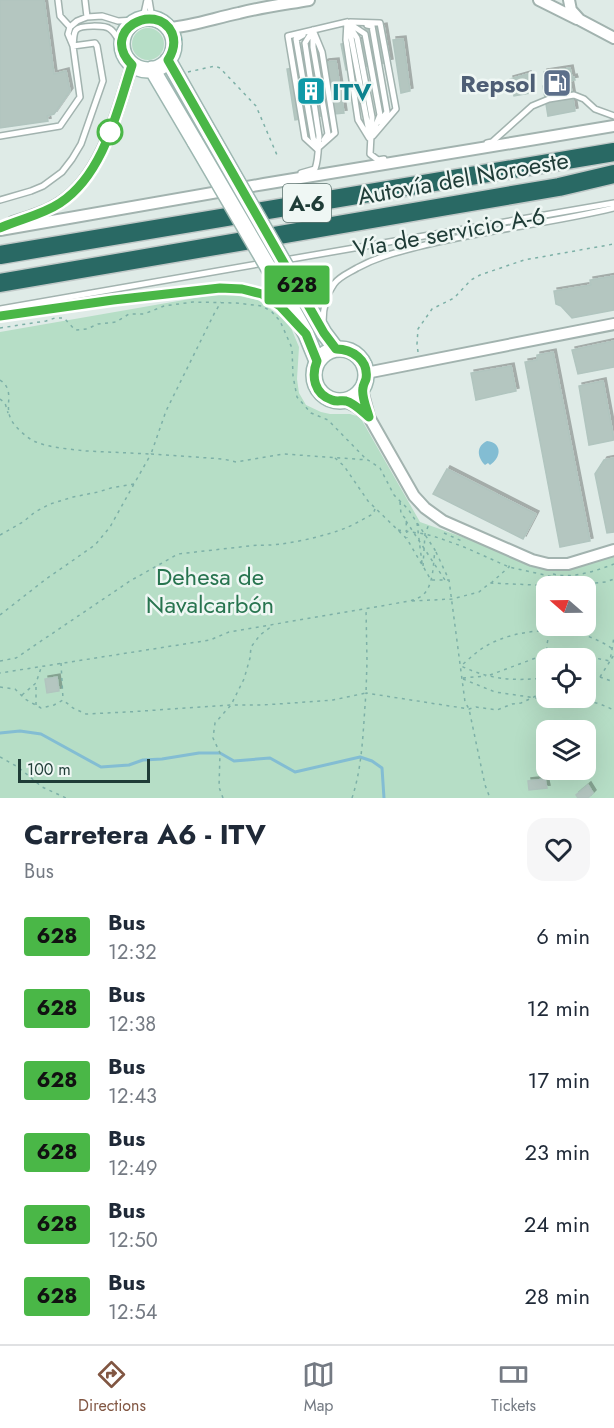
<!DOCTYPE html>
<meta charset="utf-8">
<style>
body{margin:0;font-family:Jost,sans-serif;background:#f6f6f7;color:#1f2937;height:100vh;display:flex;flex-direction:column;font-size:22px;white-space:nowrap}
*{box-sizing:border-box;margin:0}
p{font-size:20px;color:#747a83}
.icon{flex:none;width:33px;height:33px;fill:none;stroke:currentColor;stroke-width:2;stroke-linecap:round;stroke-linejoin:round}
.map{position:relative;height:798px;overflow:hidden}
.sheet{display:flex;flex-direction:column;background:#fff;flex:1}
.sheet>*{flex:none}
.badge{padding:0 12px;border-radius:4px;font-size:21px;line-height:39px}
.needle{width:39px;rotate:290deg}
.controls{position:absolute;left:536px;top:576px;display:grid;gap:12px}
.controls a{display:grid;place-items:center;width:60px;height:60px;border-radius:12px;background:#fff;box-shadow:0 6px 24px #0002;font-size:30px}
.scale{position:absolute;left:18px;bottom:15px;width:132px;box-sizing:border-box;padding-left:6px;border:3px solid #1f3c37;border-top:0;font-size:16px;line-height:21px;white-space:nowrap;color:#1f3c37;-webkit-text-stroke:4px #eff7f4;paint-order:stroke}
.map>.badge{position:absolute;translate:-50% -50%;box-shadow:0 0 0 3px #fff}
.round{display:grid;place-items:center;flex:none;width:63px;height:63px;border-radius:18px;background:#f6f6f7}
.summary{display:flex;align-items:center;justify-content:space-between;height:102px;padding:0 24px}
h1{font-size:28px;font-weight:700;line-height:45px}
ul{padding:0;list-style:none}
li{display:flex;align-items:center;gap:18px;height:72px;padding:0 24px}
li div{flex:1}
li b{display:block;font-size:22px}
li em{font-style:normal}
li .badge{min-width:66px;font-weight:700;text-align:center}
.menu{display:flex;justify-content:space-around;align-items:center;height:84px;border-top:2px solid #e0e1e3;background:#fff;font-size:16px;color:#747a83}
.menu a{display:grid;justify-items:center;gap:3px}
.menu .selected{color:#815642}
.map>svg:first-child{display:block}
</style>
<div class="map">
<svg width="614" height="798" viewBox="0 0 614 798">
<defs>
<filter id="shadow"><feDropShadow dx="3" dy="-3" stdDeviation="0" flood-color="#0004"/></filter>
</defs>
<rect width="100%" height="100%" fill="#dfebe7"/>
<!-- green -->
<path fill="#b6dec6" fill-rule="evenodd" d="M132 44a16 16 0 1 1 32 0a16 16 0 1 1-32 0Z
M 224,293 L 258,300 L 289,323 L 299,347 L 297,379 L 299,393 L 306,405 L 321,412 L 330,414 L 350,414 L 360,417 L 420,522 L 556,570 L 614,555 L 614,798 L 0,798 L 0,332 ZM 546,586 L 585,586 L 585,626 L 546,626 ZM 546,658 L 585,658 L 585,698 L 546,698 ZM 546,730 L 585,730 L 585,770 L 546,770 Z"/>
<!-- water -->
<path fill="#83bdd3" d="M 487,441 C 503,443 501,458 490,465 L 488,463 L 485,465 C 477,457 476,446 487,441 Z"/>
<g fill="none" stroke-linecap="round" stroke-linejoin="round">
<!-- stream -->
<path stroke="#83bdd3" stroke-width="3" d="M 0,733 L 20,731 L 41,734 L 101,767 L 129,765 L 143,760 L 162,759 L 199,753 L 220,753 L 234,761 L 270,758 L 295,772 L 360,757 L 372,761 L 382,768 L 384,798"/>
</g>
<!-- building -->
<path fill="#b4c6c0" stroke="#b1c5bf" stroke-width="1.5" filter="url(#shadow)" d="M 0,0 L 44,0 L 54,74 L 66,71 L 70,91 L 54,114 L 47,116 L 48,121 L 0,128 Z
M 384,26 L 390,62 L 346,70 L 341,44 L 367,39 L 365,29 Z
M 403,39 L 410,91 L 401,93 L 393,40 Z
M 336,61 L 344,113 L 334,114 L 326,62 Z
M 326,62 L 334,114 L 295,120 L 287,69 Z
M 570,68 L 572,78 L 574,77 L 575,80 L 547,85 L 544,72 Z
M 528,74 L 531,93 L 514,96 L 510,79 Z
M 570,81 L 575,111 L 548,116 L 543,86 Z
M 614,276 L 614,310 L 572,318 L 561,306 L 556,304 L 554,291 L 591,285 L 590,280 Z
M 614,341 L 614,367 L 578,374 L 572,350 Z
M 553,352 L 590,541 L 560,547 L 525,362 L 537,360 L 537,355 Z
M 511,366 L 516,391 L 476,400 L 471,373 Z
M 603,381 L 614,440 L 589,445 L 579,386 Z
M 614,458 L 614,532 L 607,533 L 595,474 L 604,460 Z
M 447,469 L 536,514 L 523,539 L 433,494 Z
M 57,677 L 59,691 L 47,693 L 45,679 Z
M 545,779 L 547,788 L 529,790 L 528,781 Z
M 588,785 L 593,793 L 588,798 L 578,798 L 576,795 Z"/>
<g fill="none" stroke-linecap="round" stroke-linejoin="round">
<!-- lane casing -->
<g stroke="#a2b3af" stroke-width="8">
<path id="lane" d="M 58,0 L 60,16 L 70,27
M 85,0 L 87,17
M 149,0 L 152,18
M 143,18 L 147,0
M 347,22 L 357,38 L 372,117 L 370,154 L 378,160 L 384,159
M 347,22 L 346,40 L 358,120 L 369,138
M 350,22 L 380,23 L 396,109 L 373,136
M 367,25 L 372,26 L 387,112 L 380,122
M 313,30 L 322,52 L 335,133 L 317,149
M 350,32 L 369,132
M 303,35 L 296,39 L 313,138 L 316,145
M 313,35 L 313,47 L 328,134 L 324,140
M 73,45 C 74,40 73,34 76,30 C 80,25 105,25 110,29 C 115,32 118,40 122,45
M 0,136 L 60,126 L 80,97 L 73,46 L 68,34 L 70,27 L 77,21 L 87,17 L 102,16 L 118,21 L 136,20
M 487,143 L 492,142 L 532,106 L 549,99 L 574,95 L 584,99 L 595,109 L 614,116
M 317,149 L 305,138 L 288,36 L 347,22 L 365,34 L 380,115 L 373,132
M 301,173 L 315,169 C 319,158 318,147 319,136 L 305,43 L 313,30
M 0,200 L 31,191 L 43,186 L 62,172 L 72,159 L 81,144 L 103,81 L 97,46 L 95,43 L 73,46
M 285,260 L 614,203
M 0,309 L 264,263
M 0,316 C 55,308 110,301 165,294 C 190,291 217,285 243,289 C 260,292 275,300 286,312
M 323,322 C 323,309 326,295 334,284 C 340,276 349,273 357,268 C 377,257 394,253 417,247 C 482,230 549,224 614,208"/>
</g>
<!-- street casing -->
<g stroke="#a2b3af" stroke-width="14">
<path id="street" d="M 539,0 L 577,19
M 569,0 L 571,10 L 580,20 L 614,38
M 169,28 C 193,26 215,18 239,13 C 262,7 286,4 309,0
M 13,222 C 29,217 46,212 61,202 C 103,174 117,111 132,65
M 0,230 L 264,184 L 614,126
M 366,373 L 614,324
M 362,390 L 369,417 L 414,496 L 425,508 L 443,521 L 532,560 L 548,564 L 568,564 L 614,550
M 345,401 L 357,407 L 369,417"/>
</g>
<!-- secondary casing -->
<g stroke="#9db7b1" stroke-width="18">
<path id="secondary" d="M122 44a26 26 0 1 1 52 0a26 26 0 1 1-52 0Z
M 168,60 L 210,134
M 152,69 L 195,142
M 275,279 L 306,334 L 317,361
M 293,279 L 324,333 L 336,349
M314 375a26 26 0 1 1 52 0a26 26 0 1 1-52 0Z"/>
</g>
<!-- highway casing -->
<g stroke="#c0c8c7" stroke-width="21">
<path id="highway" d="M 0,255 L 614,152
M 0,283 L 448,206 L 559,187 L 614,174"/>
</g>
<!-- path -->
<path stroke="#7db0a7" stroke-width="1.5" stroke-dasharray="3 4.5" stroke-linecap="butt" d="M 160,13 L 168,18
M 178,55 L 182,43 L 181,37
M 188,72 L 215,66 L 220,68 L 256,106 L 277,155
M 0,328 L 46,321 L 55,318 L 64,318 L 75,330 L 87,329 L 98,324 L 116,322 L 129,314 L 144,314 L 164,306 L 193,302 L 236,303 L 262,306 L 272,312 L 280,321 L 292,348 L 293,376 L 297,397 L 311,413 L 328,420 L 366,459
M 346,343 C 356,347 365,351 370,361
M 418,352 L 417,344 L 418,329 L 432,309 L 454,298 L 471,280 L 480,275 L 524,260 L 614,244
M 0,380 C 15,390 5,404 10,417 C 13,426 28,439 36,442 C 51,448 70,449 86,451 C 108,452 129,453 151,454 L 166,411 L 214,314 L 221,302
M 0,399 L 5,403 L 8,413
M 335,458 L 344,466 L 368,501 L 407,539 L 431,580 L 449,580
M 400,502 L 401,514 L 406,519 L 407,538
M 406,521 L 445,580
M 417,523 L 422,563
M 398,530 L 425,534 L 439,538 L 464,547 L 509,567 L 558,578 L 558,586
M 444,533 L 464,542
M 0,535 L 23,522 L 35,512 L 50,504 L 73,497 L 98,492 L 111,488 L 134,484 L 151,454 L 223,459 L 236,462 L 284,454 L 368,460 L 380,468 L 394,495 L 408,509 L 435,550 C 433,564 434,583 424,594 C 420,598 415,599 410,601 L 229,632 L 210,640 L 0,673
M 436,552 L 449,580 L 465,702 L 469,709 L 485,785 L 490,798
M 423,566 L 425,534 L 429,524
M 553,574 C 573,579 595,571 614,564
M 491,583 L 509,567 L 510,562
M 412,601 L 452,599 L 479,592 L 490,583 L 558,586 L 606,582 L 614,579
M 0,615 L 46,579 L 95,545 L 110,527 L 134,484
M 548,658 C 545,647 548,636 553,626
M 0,661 L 16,658 L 130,581 L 178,554 L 258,545 C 280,547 327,536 348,527 C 357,523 365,518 373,514 L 375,509
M 61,663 L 63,699
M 490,675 L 549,653 L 580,655 L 610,661 L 614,655
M 585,675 L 600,677 L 614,682
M 600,677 L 610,661 L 614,637
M 463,678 L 486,676
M 546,678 C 514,681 491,680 461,666 C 469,659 477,651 486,646 C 517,628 568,625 599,641 C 605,644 610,646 614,651
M 463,679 L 495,692 L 550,700 L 564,699 L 572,701 L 592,702 L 600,704 L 614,710
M 0,687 L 15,689 L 25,699 L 41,708 L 54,705 L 63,700 L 73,708 L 86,714 L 128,712 L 231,705 L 262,705 L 293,703 L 333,700 L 366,693 L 367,661 L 366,609
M 22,695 L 36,683 L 41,668
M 36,705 L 36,684
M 0,757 L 18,767 L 42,787 L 66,798
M 223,798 L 219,787 L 220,753 L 213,738 L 215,723 L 231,705 L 244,679 L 250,658 L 251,647 L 260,635 L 272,626
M 352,798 C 363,765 363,728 366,693 L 469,709 L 476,707 L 497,710 L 512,704 L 521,703 L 534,697 L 546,688"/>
<!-- lane -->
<use href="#lane" stroke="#fff" stroke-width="5"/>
<!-- street -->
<use href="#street" stroke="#fff" stroke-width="10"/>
<!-- secondary -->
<use href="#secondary" stroke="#fff" stroke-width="15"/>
<!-- highway -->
<use href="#highway" stroke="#296964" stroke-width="18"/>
<!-- secondary-bridge casing -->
<g stroke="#9db7b1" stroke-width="18" stroke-linecap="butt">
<path id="secondary-bridge" d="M 210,134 L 293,279
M 195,142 L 275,279"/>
</g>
<!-- secondary-bridge -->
<use href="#secondary-bridge" stroke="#fff" stroke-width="15"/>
</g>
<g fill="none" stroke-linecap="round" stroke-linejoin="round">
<!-- line casing -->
<g stroke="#fff" stroke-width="14">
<path id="line" d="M 0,228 C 20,219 42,215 60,203 C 104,174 117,111 132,65 C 98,31 156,0 172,33 C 176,43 173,52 168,60 L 324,333 L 336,349 C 352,349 369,360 366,379 C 365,382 363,385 363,388 C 361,396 367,409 369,417 C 363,412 354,403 346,401 C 341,400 337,402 332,400 C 314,394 311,376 317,361 L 306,334 L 280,306 L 262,294 L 242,289 L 220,288 L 113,300 L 0,316"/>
</g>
<!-- line -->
<use href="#line" stroke="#4ab747" stroke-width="9"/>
</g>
<!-- icons -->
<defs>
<g id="fuel-square" transform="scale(1.5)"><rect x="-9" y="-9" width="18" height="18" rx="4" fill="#5c6f8a" stroke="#eff7f4"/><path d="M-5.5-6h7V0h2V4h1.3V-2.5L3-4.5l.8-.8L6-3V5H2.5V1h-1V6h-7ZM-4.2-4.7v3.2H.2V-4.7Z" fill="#fff"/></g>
<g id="building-square" transform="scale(1.5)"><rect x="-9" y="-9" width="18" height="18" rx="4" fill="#0f9aa8" stroke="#eff7f4"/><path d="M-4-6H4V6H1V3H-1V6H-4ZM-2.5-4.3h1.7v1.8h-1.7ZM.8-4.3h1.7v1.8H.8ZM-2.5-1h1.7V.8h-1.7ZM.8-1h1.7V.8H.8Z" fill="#fff"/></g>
</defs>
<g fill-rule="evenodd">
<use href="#fuel-square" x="557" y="83"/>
<use href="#building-square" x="311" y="91"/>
</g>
<!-- markers -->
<circle fill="#fff" stroke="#4ab747" stroke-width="3" cx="110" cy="132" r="12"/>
<g text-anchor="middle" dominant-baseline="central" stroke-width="5" stroke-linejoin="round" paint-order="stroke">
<!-- shield labels -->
<rect fill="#eff7f4" stroke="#5d7470" stroke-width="1.5" x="283" y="184" width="48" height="38" rx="4.5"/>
<g font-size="22" font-weight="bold" fill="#1f3c37">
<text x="307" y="203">A-6</text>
</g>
<!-- service labels -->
<g font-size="24" font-weight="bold" fill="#4e5e75" stroke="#eff7f4" text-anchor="end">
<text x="536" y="83">Repsol</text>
</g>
<!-- culture labels -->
<g font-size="24" font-weight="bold" fill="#0d838f" stroke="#eff7f4" text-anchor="start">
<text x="332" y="91">ITV</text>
</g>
<!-- street labels -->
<g font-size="24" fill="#1f3c37" stroke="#eff7f4">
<text transform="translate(463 178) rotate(-10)">Autovía del Noroeste</text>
<text transform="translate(449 232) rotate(-10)">Vía de servicio A-6</text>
</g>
<!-- park labels -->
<g font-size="24" fill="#27744f" stroke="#eff7f4">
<text x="210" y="576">Dehesa de<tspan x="210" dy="28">Navalcarbón</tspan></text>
</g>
</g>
</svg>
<div class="controls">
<a><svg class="needle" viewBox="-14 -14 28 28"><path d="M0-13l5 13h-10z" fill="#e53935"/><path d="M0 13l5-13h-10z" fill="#747a83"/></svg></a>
<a><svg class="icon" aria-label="locate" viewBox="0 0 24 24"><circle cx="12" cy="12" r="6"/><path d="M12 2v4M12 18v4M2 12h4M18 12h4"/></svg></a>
<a><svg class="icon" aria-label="layers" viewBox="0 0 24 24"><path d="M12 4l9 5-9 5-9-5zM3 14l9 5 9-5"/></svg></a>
</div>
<div class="scale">100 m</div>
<b class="badge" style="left:297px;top:285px;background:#4ab747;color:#111">628</b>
</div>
<section class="sheet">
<div class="summary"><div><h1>Carretera A6 - ITV</h1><p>Bus</p></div><a class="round"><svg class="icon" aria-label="heart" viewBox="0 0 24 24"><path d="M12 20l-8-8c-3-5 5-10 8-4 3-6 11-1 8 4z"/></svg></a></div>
<ul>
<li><span class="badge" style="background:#4ab747;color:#111">628</span><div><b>Bus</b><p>12:32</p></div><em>6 min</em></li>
<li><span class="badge" style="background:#4ab747;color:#111">628</span><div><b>Bus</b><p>12:38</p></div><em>12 min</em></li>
<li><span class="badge" style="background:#4ab747;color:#111">628</span><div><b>Bus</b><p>12:43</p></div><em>17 min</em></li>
<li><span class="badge" style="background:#4ab747;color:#111">628</span><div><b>Bus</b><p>12:49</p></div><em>23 min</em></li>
<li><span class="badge" style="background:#4ab747;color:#111">628</span><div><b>Bus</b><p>12:50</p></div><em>24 min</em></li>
<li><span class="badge" style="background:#4ab747;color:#111">628</span><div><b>Bus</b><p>12:54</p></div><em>28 min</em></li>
</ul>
</section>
<nav class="menu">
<a class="selected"><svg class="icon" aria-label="directions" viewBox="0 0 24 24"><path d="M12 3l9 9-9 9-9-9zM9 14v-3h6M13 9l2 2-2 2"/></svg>Directions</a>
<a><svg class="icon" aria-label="map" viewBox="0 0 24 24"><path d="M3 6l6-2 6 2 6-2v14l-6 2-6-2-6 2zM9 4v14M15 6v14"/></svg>Map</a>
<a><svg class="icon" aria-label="tickets" viewBox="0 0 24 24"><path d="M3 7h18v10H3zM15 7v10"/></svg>Tickets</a>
</nav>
